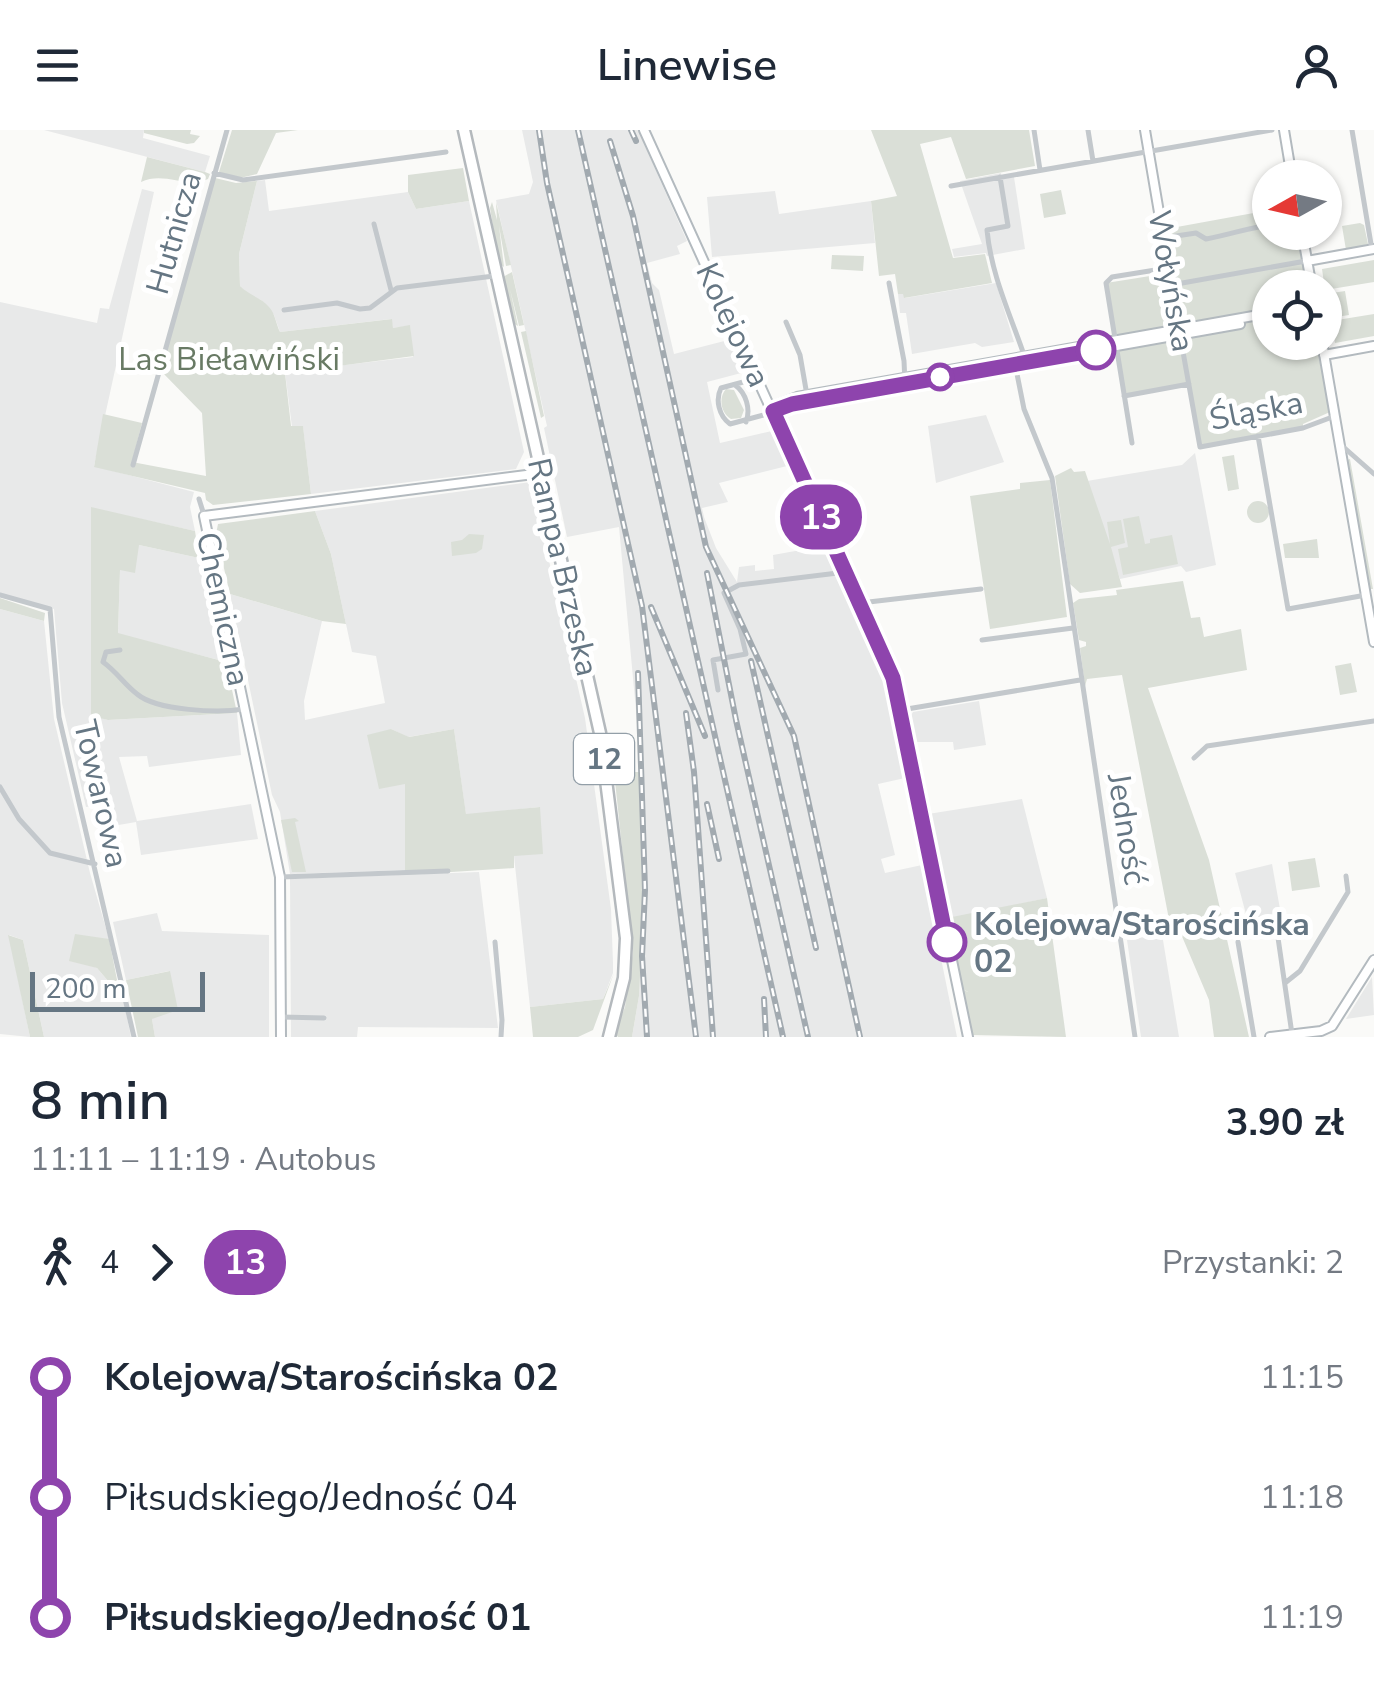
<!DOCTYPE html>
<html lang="pl">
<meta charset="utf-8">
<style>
body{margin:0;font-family:"Nunito Sans",sans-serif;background:#f6f6f7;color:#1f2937;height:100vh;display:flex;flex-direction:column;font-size:38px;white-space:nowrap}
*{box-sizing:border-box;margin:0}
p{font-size:32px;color:#747a83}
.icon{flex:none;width:55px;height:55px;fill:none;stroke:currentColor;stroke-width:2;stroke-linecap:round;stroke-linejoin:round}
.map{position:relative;height:907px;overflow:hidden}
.side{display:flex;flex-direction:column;background:#fff;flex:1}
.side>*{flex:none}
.badge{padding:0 20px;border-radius:32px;font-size:35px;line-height:65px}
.needle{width:65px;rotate:262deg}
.fabs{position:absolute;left:1252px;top:30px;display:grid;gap:20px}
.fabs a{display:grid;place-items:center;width:90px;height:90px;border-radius:50%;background:#fff;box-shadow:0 2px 8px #0004;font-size:50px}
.scale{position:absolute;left:30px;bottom:25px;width:175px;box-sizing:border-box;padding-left:10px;border:5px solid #657683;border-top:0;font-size:28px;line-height:35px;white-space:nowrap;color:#657683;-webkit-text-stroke:8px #fff;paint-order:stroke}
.map>.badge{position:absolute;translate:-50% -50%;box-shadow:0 0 0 5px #fff}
.legs{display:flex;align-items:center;gap:15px;height:110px;padding:0 30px;font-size:32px}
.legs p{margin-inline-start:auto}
.head{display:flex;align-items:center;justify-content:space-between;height:170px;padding:0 30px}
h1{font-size:55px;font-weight:600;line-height:75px}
ul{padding:0 30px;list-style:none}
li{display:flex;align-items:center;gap:35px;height:120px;font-size:38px}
li i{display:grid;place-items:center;width:15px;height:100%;margin:0 12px;background:currentColor}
li i::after{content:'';width:25px;height:25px;margin:-12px;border:8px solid;border-radius:50%;background:#fff}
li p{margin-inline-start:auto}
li:first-child i{background:linear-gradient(#0000 50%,currentColor 0)}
li:last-child i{background:linear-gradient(currentColor 50%,#0000 0)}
header{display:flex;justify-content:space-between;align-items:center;height:130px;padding:0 30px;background:#fff;font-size:45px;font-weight:600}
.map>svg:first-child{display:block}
</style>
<header><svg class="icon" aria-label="menu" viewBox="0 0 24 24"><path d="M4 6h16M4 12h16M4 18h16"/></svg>Linewise<svg class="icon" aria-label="person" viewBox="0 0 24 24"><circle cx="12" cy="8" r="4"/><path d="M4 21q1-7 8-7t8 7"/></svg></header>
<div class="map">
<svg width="1374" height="907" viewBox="0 0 1374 907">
<rect width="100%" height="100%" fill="#fafaf8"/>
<!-- built -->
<path fill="#e8e9e9" d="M 44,0 L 144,0 L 143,8 L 210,26 L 205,42 Z
M 522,0 L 638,0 L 687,111 L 677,116 L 680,124 L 647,133 L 652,153 L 659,160 L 674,224 L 732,209 L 745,242 L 707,252 L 720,313 L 772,301 L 787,336 L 719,353 L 728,372 L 702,378 L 704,387 L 716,418 L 737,452 L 739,437 L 755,435 L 755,441 L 774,439 L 773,425 L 823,416 L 862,493 L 886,550 L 905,648 L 878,654 L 895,725 L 881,729 L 885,743 L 922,735 L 957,907 L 632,907 L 639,866 L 643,752 L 638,602 L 619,397 L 567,407 L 544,298 L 547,296 L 496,70 L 529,64 L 533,52 Z
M 1001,43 L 1002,49 L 1014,47 L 1025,119 L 987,126 L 986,123 L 954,127 L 952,119 L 982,114 L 960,51 Z
M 265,50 L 269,81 L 408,62 L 416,79 L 469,71 L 524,322 L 516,339 L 311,364 L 303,297 L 292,297 L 285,242 L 413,227 L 410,196 L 393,198 L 391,189 L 280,202 L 274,185 L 261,170 L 251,168 L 240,156 L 239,124 L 257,51 Z
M 142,59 L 154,62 L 94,336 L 194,362 L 190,377 L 195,401 L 91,378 L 91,585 L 108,590 L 237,583 L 241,625 L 149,637 L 147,626 L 119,627 L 137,691 L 251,674 L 258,709 L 141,725 L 136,692 L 107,697 L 101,675 L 86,677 L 62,573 L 54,479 L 0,464 L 0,172 L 97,193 L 100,178 L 109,179 Z
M 775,61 L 779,84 L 871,71 L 875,113 L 712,127 L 707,67 Z
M 996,153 L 1014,212 L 982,217 L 975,213 L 912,224 L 906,183 L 900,183 L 898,164 L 903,163 L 905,168 Z
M 986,285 L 1004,332 L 936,353 L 928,296 Z
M 1195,323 L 1216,435 L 1186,442 L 1181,436 L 1120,449 L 1087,351 L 1182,335 Z
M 531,352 L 585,588 L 611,779 L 613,833 L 613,843 L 603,869 L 530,877 L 514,726 L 539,677 L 466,685 L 454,599 L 408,607 L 391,599 L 405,653 L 406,740 L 290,744 L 280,682 L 272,665 L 230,464 L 322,491 L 304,571 L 305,590 L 385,573 L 376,526 L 352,522 L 331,424 L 315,381 Z
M 139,415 L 199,428 L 219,530 L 118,504 L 120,439 Z
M 0,479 L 44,491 L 54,589 L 90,743 L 109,809 L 88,834 L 97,838 L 119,864 L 121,858 L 131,907 L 44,907 L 23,810 L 9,805 L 30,907 L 0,904 Z
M 979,571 L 986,615 L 954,620 L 953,612 L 914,612 L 910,587 L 913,582 Z
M 1022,669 L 1047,768 L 949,789 L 928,684 Z
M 1272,734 L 1283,796 L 1251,803 L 1235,743 Z
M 479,742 L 498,898 L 358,897 L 357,907 L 291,907 L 290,749 Z
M 157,783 L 162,801 L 269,805 L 269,907 L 155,907 L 152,889 L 169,841 L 126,850 L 113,792 Z
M 1162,804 L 1179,907 L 1141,907 L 1127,810 Z
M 1372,847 L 1374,885 L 1346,889 Z"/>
<!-- green -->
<path fill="#dadfd7" d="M 144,0 L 191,0 L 190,4 L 200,6 L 194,13 L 187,14 L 144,3 Z
M 232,0 L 298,0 L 276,3 L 257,44 L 240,48 L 219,42 Z
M 871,0 L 1029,0 L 1035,36 L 966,49 L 951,7 L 920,14 L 953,128 L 985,124 L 992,153 L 904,168 L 903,164 L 898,164 L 895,144 L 879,146 L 871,71 L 897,66 Z
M 147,27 L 205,42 L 210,44 L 208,49 C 187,59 164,41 141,52 Z
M 463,38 L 469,71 L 416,79 L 408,62 L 408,45 Z
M 215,48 L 236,53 L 257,51 L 239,124 L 240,156 C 250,166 262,168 269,177 C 275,183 276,194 280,202 L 392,189 L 393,198 L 410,195 L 414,226 L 285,243 L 291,296 L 303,296 L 311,364 L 213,375 L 206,370 L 205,363 L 94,337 L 103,284 L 142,293 L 132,332 L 206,346 L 202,283 L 161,241 Z
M 1061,60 L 1066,84 L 1044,88 L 1040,64 Z
M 492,72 L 497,90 L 496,72 L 511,135 L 506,136 L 499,96 L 504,137 L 499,133 L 490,78 Z
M 1270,80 L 1270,102 L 1298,103 L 1306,157 L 1270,158 L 1270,212 L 1316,213 L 1330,282 L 1303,294 L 1303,298 L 1200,317 L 1188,254 L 1124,266 L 1106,153 L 1169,143 L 1166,99 Z
M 1360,93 L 1364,95 L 1368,114 L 1346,120 L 1342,96 Z
M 832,125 L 864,126 L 863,141 L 831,139 Z
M 1374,130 L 1374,152 L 1325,160 L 1322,139 Z
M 512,142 L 524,195 L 519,196 L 510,159 L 518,196 L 513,193 L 503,147 Z
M 1345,161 L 1349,185 L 1330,188 L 1326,164 Z
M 1374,184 L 1374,206 L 1335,213 L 1331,191 Z
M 526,201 L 544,286 L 541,288 L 521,202 Z
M 726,259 L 734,260 L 744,280 L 741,288 L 731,289 C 721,283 718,268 726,259 Z
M 1234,325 L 1239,359 L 1228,361 L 1222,327 Z
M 1350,329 L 1373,459 L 1370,459 L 1347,330 Z
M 1071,338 L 1074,342 L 1085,341 L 1110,414 L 1107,392 L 1121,390 L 1125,413 L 1111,417 L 1122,457 L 1080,463 L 1070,454 L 1055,346 Z
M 1050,350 L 1067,487 L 990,499 L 970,366 L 1020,359 L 1020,353 Z
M1247 382a11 11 0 1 1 22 0a11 11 0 1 1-22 0Z
M 91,377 L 195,401 L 199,428 L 139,415 L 135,443 L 120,440 L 118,503 L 226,532 L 237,583 L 108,590 L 91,586 Z
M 315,381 L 331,424 L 346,494 L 322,491 L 230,464 L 216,404 L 218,394 Z
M 1139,386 L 1145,414 L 1150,413 L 1150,409 L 1172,405 L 1178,434 L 1123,445 L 1118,419 L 1128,417 L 1123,389 Z
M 469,404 L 484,405 L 482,419 L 476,423 L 452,426 L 451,412 L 462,410 Z
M 1317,409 L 1319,428 L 1285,428 L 1283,414 Z
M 1183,451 L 1191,488 L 1200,487 L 1204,507 L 1241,499 L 1247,540 L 1148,558 L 1209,730 L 1249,907 L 1214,907 L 1209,870 L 1181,804 L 1172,805 L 1122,545 L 1087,549 L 1085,556 L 1080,518 L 1086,516 L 1086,512 L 1079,510 L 1073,473 L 1079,469 L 1117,465 L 1116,460 Z
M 0,468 L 45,483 L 44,491 L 0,479 Z
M 1351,533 L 1357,562 L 1340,565 L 1335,536 Z
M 391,599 L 409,607 L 454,599 L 466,684 L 540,677 L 543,724 L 514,726 L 514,738 L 405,745 L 405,654 L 379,659 L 367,605 Z
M 630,619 L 632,642 L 639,642 L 643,784 L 639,866 L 632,907 L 618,907 L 615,903 L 625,877 L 633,822 L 613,632 L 625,630 L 624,620 Z
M 295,688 L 299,691 L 295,692 L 306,742 L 292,742 L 281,690 Z
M 1315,728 L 1320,757 L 1292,761 L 1288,732 Z
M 1047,768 L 1066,907 L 972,905 L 955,839 L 962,859 L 968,862 L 963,859 L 956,826 L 955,836 L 955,818 L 947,791 L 952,787 Z
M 75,804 L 109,809 L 120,865 L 97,838 L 69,831 Z
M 8,805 L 23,810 L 44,907 L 30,907 Z
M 170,841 L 178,880 L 152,889 L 155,907 L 138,907 L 126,850 Z
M 614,843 L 593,900 L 578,907 L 533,907 L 530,877 L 603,869 Z"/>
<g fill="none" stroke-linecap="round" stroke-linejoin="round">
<!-- secondary casing -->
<g stroke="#b3babf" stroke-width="12">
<path id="secondary" d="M 644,0 L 893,548 L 968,907
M 1145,0 L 1179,200
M 1284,0 L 1292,48
M 1302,102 L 1312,158
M 1307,131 L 1374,119
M 1322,212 L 1374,512
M 1324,225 L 1374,216
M 909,253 L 1240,194
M 771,277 L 797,267 L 1270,183
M 281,907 L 280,747 L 204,386 L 542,343
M 1270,907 L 1321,901 L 1332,896 L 1374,830"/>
</g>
<!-- highway casing -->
<g stroke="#b4b9bd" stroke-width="15">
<path id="highway" d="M 464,0 L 600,603 L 626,808 L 624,848 L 609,907"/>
</g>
<!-- street -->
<path stroke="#c3c8cc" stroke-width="5" d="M 1034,0 L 1040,40
M 1088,0 L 1093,31
M 1352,0 L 1372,120
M 214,43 L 243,50 L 446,22
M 1000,47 L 1008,96 L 987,100 C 991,144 1010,184 1024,225
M 951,56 L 1272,0
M 374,94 L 391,160
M 1163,108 L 1196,103 L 1206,109 C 1229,105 1247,98 1270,95
M 889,153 L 904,231 L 905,253
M 1171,155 L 1306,131
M 284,180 L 337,173 L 360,179 L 370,178 L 397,158 L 494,146
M 786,192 L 800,225 L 808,271
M 1180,205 L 1200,317 L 1303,298 L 1335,286
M 1015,234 L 1024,279 L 1052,348 L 1135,907
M 758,248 L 721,258 C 715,270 719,286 730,294 L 771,283
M 735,255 C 746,263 751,279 746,292
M 1124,266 L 1189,254
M 1258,306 L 1288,479 L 1366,465
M 1132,313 L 1106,153 L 1112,147 L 1168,138
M 1340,314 L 1374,344
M 133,335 L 227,0
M 199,369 L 204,385
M 0,465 L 50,479 L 59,587 L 134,907
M 860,473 L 981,459
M 982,510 L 1073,498
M 120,520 L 106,522 L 103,532 C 117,542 124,554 137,564 C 157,581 219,583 244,579
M 718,560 L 713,530 L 746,524 L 740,499 L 724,463 L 739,455 L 846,442
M 901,580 L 1080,550
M 1194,628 L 1207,616 L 1374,591
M 0,657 L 19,689 L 50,723 L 95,734
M 281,747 L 448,741
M 1276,794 L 1292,904
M 495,812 L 502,890 L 501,907
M 1238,812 L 1254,907
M 1285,853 L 1300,841 L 1348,762 L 1346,746
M 281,887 L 324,888"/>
<!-- secondary -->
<use href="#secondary" stroke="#fff" stroke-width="8"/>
<!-- highway -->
<use href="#highway" stroke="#fff" stroke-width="10"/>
<!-- rail casing -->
<g stroke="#a2aab0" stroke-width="6">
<path id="rail" d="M 539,0 L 547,53 L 642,476 L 696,907
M 578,0 L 783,907
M 631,0 L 636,11
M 610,11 L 633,86 L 706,417 L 794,606 L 860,907
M 707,443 L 736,590 L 808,907
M 651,477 L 705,606
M 751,531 L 816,818
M 638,543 L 645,760 L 642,826 L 647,907
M 686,583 L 694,642 L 713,907
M 707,674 L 719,729
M 764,869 L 766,907"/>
</g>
<!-- rail -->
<use href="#rail" stroke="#fff" stroke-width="2.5" stroke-dasharray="8" stroke-linecap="butt"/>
</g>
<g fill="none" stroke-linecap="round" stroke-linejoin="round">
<!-- line-1 casing -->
<g stroke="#fff" stroke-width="22">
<path id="line-1" d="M 947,812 L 893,548 L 773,281 L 792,274 L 1096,220"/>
</g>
<!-- line-1 -->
<use href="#line-1" stroke="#8e44ad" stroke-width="15"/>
</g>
<!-- markers -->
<g fill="#fff" stroke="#8e44ad" stroke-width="5">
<circle cx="1096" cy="220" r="18"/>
<circle cx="940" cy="247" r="12"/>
<circle cx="947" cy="812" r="18"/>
</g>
<g text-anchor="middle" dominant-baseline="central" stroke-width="10" stroke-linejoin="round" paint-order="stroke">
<!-- shield labels -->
<rect fill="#fff" stroke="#939fa8" stroke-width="2.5" x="574" y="604" width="60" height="50" rx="8"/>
<g font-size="30" font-weight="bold" fill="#657683">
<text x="604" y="629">12</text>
</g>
<!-- street labels -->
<g font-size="32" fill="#657683" stroke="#fff">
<text transform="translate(174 103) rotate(-74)">Hutnicza</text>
<text transform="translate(1171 151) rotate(80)">Wołyńska</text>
<text transform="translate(733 195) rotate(65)">Kolejowa</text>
<text transform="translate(1256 281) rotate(-11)">Śląska</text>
<text transform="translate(563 437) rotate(77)">Rampa Brzeska</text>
<text transform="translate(223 479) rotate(78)">Chemiczna</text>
<text transform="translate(101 664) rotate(77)">Towarowa</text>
<text transform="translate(1127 699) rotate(81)">Jedność</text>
</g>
<!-- park labels -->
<g font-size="32" fill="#687a64" stroke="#fff">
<text x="229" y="229">Las Bieławiński</text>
</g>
<!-- stop labels -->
<g font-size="32" font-weight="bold" fill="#657683" stroke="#fff" text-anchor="start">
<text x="974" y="794">Kolejowa/Starościńska<tspan x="974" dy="37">02</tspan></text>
</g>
</g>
</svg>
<div class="fabs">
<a><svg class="needle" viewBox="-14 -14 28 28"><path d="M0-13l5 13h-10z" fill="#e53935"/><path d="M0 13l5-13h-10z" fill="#747a83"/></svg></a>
<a><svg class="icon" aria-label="locate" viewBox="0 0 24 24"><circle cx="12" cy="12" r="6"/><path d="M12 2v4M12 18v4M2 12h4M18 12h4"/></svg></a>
</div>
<div class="scale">200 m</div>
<b class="badge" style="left:821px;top:387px;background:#8e44ad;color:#fff">13</b>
</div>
<section class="side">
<div class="head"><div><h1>8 min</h1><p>11:11 – 11:19 · Autobus</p></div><b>3.90 zł</b></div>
<div class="legs"><svg class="icon" aria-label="walk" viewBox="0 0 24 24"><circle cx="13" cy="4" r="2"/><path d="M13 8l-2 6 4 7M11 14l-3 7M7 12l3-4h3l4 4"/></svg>4<svg class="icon" aria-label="forward" viewBox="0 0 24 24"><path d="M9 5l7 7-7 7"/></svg><b class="badge" style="background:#8e44ad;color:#fff">13</b><p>Przystanki: 2</p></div>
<ul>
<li><i style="color:#8e44ad"></i><b>Kolejowa/Starościńska 02</b><p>11:15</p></li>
<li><i style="color:#8e44ad"></i><span>Piłsudskiego/Jedność 04</span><p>11:18</p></li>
<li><i style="color:#8e44ad"></i><b>Piłsudskiego/Jedność 01</b><p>11:19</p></li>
</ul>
</section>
